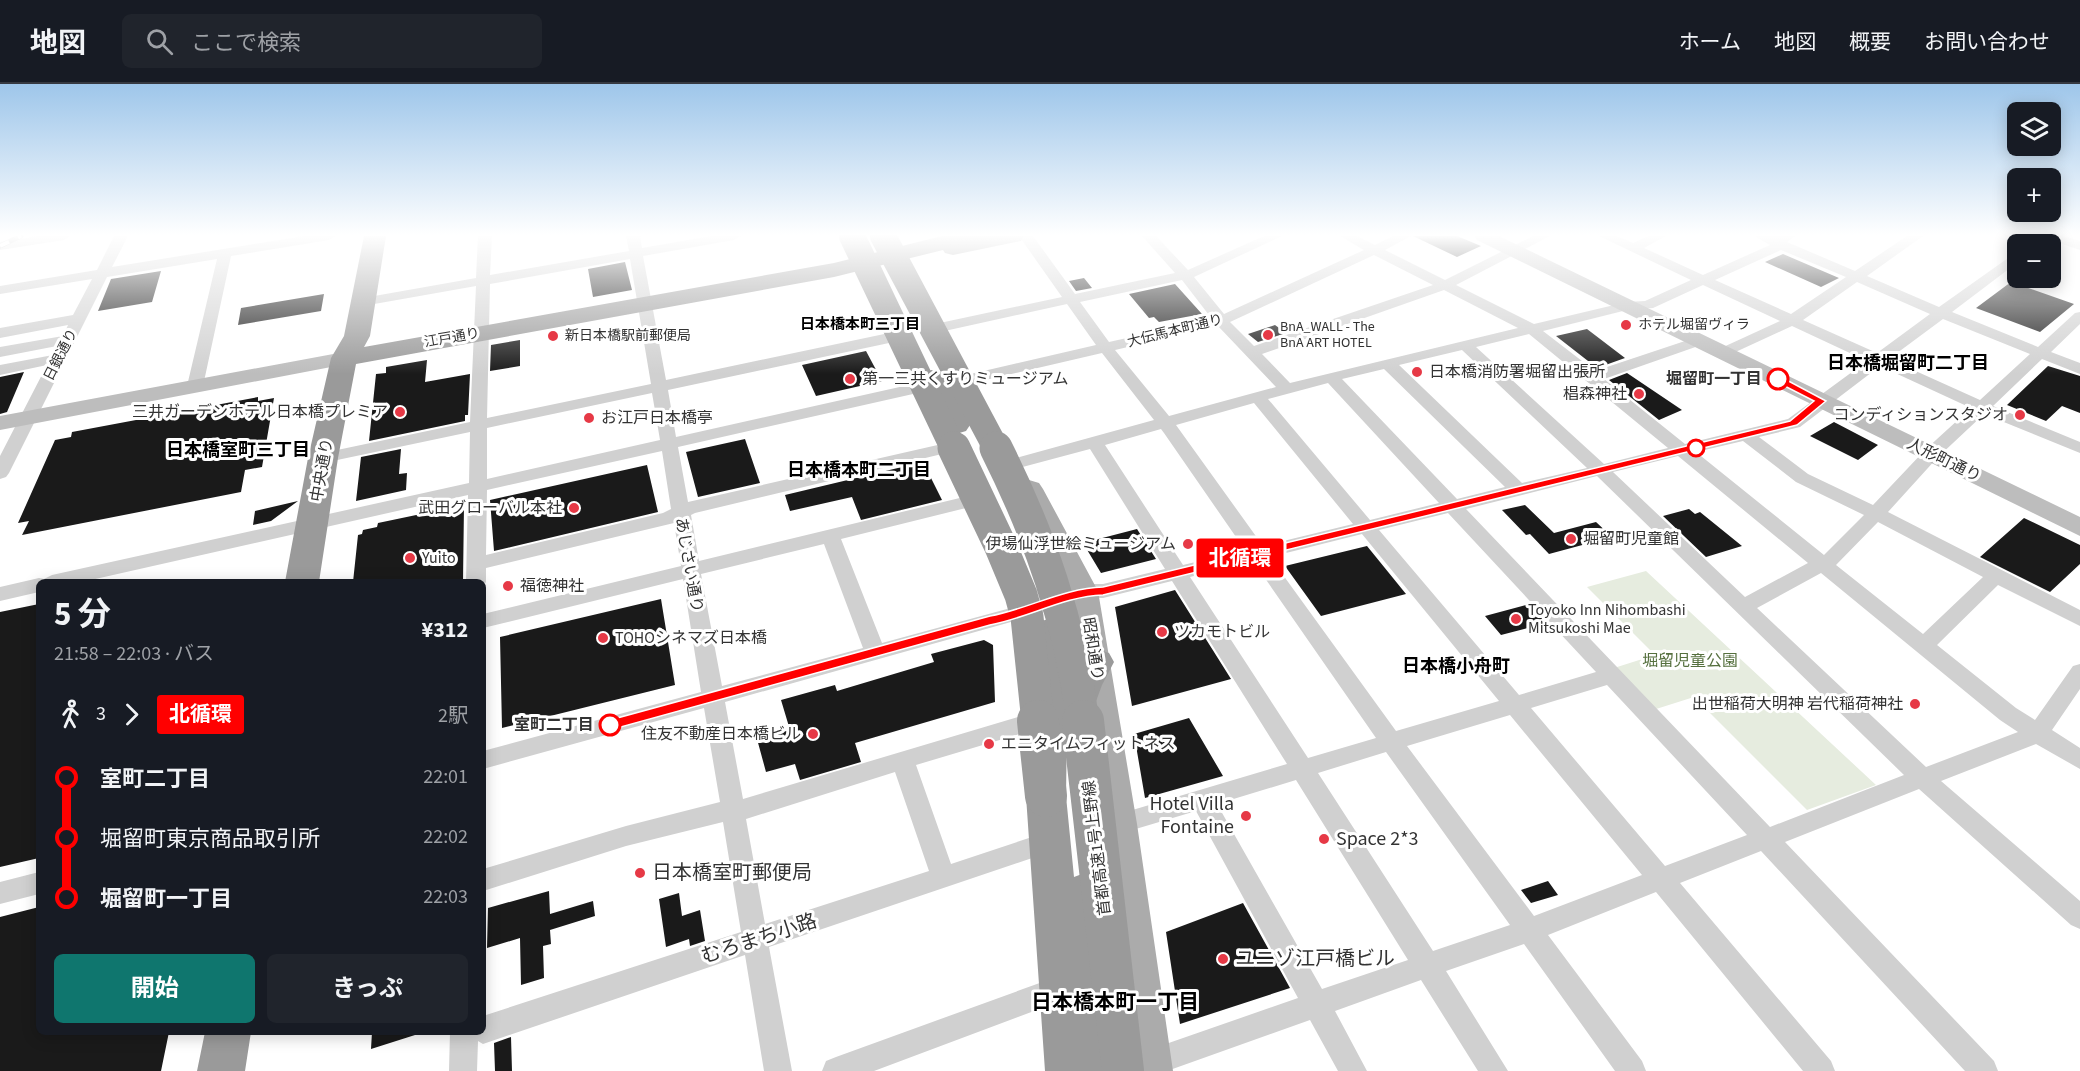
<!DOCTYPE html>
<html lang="ja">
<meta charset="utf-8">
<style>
body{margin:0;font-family:"Source Sans 3","Noto Sans JP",sans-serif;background:#20242c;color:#f1f3f6;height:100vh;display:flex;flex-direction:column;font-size:22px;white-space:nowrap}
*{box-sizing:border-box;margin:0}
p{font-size:20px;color:#9ea1a6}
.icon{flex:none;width:33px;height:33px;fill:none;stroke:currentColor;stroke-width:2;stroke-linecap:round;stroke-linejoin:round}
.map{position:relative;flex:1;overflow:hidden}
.panel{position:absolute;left:36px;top:495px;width:450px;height:456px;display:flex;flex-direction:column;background:#171b24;border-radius:9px;box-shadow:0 3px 15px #0003}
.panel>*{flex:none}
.badge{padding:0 12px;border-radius:4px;font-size:21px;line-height:39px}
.tools{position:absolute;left:2007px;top:18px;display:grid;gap:12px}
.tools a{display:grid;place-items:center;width:54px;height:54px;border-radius:9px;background:#171b24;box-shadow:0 3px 15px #0003;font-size:30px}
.map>.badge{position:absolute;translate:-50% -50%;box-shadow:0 0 0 3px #fff}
.legs{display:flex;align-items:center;gap:9px;height:66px;padding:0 18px;font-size:20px}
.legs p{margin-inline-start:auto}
.summary{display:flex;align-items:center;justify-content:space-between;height:102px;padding:0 18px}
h1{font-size:33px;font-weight:700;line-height:45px}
.cta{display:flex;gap:12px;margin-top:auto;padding:12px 18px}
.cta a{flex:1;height:69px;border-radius:9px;background:#0f766e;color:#fff;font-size:24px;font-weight:700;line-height:69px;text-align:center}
.cta a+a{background:#20242c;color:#f1f3f6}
ul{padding:0 18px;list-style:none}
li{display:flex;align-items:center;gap:21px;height:60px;font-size:22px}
li i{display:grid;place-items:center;width:9px;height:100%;margin:0 8px;background:currentColor}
li i::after{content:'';width:15px;height:15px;margin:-8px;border:4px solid;border-radius:50%;background:#171b24}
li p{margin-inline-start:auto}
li:first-child i{background:linear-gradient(#0000 50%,currentColor 0)}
li:last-child i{background:linear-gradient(currentColor 50%,#0000 0)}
header{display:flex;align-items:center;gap:36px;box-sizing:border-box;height:84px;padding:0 30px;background:#171b24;border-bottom:2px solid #363941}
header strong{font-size:28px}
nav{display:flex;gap:33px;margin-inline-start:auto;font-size:21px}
.search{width:420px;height:54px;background:#20242c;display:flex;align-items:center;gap:15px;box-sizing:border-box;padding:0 21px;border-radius:9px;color:#9ea1a6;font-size:22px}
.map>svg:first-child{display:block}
</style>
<header>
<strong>地図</strong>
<div class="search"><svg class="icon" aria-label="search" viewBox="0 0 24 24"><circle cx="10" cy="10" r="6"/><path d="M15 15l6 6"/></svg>ここで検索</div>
<nav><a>ホーム</a><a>地図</a><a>概要</a><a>お問い合わせ</a></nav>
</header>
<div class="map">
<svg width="2080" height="987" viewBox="0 0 2080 987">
<rect width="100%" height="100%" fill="#fff"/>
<!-- green -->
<path fill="#e6ecdf" d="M 1646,487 L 1876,701 L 1807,726 L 1694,613 L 1653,626 L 1614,584 L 1655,571 L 1587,503 Z"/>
<!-- building -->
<path fill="#1a1a1a" d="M 1413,152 L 1457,152 L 1481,162 L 1457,173 Z
M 1783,170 L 1839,194 L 1821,203 L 1765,178 Z
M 625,178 L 632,206 L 593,213 L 588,185 Z
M 161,187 L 152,218 L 98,227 L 111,195 Z
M 1084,194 L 1092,204 L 1076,207 L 1069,197 Z
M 2011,198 L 2074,220 L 2040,248 L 1976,224 Z
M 1175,200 L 1202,230 L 1159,238 L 1154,233 L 1149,234 L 1129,210 Z
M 324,210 L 321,227 L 238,241 L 241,224 Z
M 1275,241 L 1286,249 L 1258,258 L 1248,250 Z
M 1587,245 L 1625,274 L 1597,284 L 1556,252 Z
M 520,256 L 520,282 L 490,287 L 491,261 Z
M 866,267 L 882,297 L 816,312 L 802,281 Z
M 427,276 L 425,298 L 470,290 L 468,331 L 465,331 L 465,337 L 369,357 L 376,290 L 386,289 L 386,283 Z
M 2048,282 L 2080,292 L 2080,329 L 2062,322 L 2046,337 L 2007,321 Z
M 24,288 L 7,328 L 0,330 L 0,293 Z
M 1627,289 L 1682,326 L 1659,336 L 1609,296 Z
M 258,313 L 258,317 L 274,314 L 262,383 L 245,386 L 241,408 L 22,451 L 29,437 L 18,439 L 55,356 L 71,353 L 72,348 Z
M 1834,338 L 1878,361 L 1858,376 L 1810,352 Z
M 745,355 L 760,399 L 698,413 L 686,368 Z
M 401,365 L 399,390 L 407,389 L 406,406 L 356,417 L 361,373 Z
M 923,378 L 942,416 L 861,436 L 852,413 L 790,427 L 785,411 Z
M 647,381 L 658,428 L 494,467 L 490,416 Z
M 298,417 L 271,437 L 253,441 L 255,427 Z
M 464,421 L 463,498 L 353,498 L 358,451 L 362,450 L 363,446 L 377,443 L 378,439 Z
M 1525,421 L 1554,449 L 1596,438 L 1612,453 L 1549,470 L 1530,450 L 1526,451 L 1502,426 Z
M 1689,425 L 1695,430 L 1700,428 L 1742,462 L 1706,473 L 1663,432 Z
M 2024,434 L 2080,461 L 2080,480 L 2050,508 L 1980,473 Z
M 1137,445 L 1156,475 L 1101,489 L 1083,459 Z
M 1367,462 L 1406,510 L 1321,532 L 1285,482 Z
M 1175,506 L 1231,595 L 1132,622 L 1115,523 Z
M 661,515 L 675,601 L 502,644 L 500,553 Z
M 39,520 L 39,774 L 0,783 L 0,528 Z
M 1530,520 L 1547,539 L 1501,551 L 1485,532 Z
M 984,556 L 993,561 L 995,618 L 855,659 L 861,678 L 800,696 L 795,680 L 766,688 L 757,655 L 790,646 L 781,616 L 835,601 L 837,607 L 934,578 L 931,570 Z
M 1189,634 L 1223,692 L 1145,714 L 1134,650 Z
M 1548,797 L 1558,811 L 1531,819 L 1521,806 Z
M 549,807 L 550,830 L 593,817 L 595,832 L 550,846 L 551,860 L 543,862 L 544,894 L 521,901 L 520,854 L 487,864 L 488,824 Z
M 679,809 L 682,832 L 700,826 L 705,857 L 690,862 L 689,855 L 666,863 L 659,815 Z
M 1243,819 L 1290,904 L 1180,940 L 1166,848 Z
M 39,823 L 39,948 L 169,948 L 161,987 L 0,987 L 0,833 Z
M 372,948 L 414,948 L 415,951 L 371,965 Z
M 511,953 L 512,987 L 495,987 L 494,959 Z"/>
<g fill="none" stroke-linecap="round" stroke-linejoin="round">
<!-- street -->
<path fill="#d0d0d0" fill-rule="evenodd" d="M 38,152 L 71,152 L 64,156 L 0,166 L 0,158 Z
M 114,152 L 128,152 L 112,183 L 304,152 L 336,152 L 329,156 L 231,172 L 203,302 L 195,307 L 187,302 L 217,175 L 107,193 L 9,389 L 6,393 L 0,395 L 0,372 L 47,281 L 0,291 L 0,281 L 53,271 L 57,262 L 0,273 L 0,263 L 63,252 L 68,241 L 0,254 L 0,244 L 73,231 L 92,195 L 0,210 L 0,202 L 97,186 Z
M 478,152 L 492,152 L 490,191 L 629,167 L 626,152 L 640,152 L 642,164 L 711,152 L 741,152 L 734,156 L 643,172 L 666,296 L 889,249 L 897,254 L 889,259 L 668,306 L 676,353 L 913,300 L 921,305 L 913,310 L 678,363 L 688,418 L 942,360 L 948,361 L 951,365 L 948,369 L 942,370 L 695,429 L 691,431 L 699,477 L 968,412 L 974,414 L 977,418 L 974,422 L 841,455 L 882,559 L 1036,517 L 1043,519 L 1046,524 L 1043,529 L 1036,531 L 725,618 L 743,715 L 1025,631 L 1033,634 L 1036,640 L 1033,646 L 916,681 L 951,780 L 1035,752 L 1044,756 L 1047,763 L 1044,770 L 769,863 L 792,987 L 764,987 L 745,871 L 483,960 L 478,957 L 477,987 L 449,987 L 450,948 L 483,948 L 483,932 L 741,848 L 723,738 L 626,762 L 483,807 L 483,785 L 626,742 L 720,718 L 704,624 L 483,685 L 483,667 L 701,608 L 683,495 L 483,544 L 483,530 L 681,482 L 674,439 L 486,484 L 486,498 L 483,503 L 483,498 L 466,498 L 468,411 L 82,498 L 39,498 L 39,508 L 0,517 L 0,503 L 39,494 L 44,495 L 52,491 L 469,399 L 470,348 L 323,379 L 317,378 L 314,374 L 317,370 L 323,369 L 470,338 L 476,202 L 363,222 L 356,218 L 363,214 L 476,194 ZM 630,175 L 651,300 L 487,334 L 490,200 ZM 652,309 L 660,356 L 487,395 L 487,344 ZM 662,367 L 671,425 L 663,429 L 486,471 L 487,406 ZM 824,460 L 863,564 L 722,602 L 701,490 ZM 895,688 L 929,787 L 765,840 L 746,735 Z
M 1019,152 L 1033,152 L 1075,210 L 1175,189 L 1142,152 L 1156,152 L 1188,186 L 1264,152 L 1282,152 L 1194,193 L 1224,230 L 1364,166 L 1340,152 L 1357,152 L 1375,161 L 1393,152 L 1411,152 L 1385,166 L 1445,196 L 1533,152 L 1550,152 L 1456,201 L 1534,240 L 1627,218 L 1645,217 L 1691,196 L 1599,152 L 1617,152 L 1633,159 L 1648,152 L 1666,152 L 1644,164 L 1703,191 L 1770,161 L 1754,152 L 1795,152 L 1787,158 L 1855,187 L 1907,152 L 1923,152 L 1867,192 L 1939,223 L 2018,167 L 2018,178 L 1952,228 L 2038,263 L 2075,229 L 2080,228 L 2080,240 L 2051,268 L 2080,279 L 2080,290 L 2042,275 L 1993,322 L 2080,358 L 2080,369 L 1984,330 L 1937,374 L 1888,428 L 2080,526 L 2080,542 L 1998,501 L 1937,561 L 2016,624 L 2035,636 L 2073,582 L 2080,580 L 2080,605 L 2052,646 L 2080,664 L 2080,685 L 2036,660 L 1941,697 L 2080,817 L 2080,845 L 2071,841 L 1919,705 L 1785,758 L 1994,977 L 1998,987 L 1965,987 L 1761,767 L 1680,799 L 1831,977 L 1835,987 L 1803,987 L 1656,808 L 1548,851 L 1642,977 L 1646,987 L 1615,987 L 1524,860 L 1446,887 L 1508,987 L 1478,987 L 1421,896 L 1335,927 L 1367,987 L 1338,987 L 1310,936 L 1167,987 L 1139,987 L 1136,979 L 1140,969 L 1298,914 L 1196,727 L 1119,750 L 1111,747 L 1107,740 L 1111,733 L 1119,730 L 1287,680 L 1172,497 L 1103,514 L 1084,514 L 1072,518 L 1065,516 L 1062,511 L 1065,506 L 1083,500 L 1103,500 L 1165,485 L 1090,365 L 1015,385 L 1009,384 L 1006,380 L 1009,376 L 1154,336 L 1102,269 L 968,300 L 962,298 L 960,295 L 962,292 L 1096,261 L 1067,220 L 940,248 L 935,246 L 932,243 L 935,240 L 1062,213 ZM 1781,166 L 1846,193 L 1791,230 L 1715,196 ZM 1374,171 L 1433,201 L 1254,262 L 1230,238 ZM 1182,196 L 1212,235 L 1109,258 L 1080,218 ZM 1857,198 L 1930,230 L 1877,269 L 1803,236 ZM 1703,201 L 1780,237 L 1719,265 L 1716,268 L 1719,271 L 1729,271 L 1792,242 L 1867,277 L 1788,335 L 1685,360 L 1604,295 L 1704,260 L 1707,257 L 1704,254 L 1694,254 L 1595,287 L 1543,247 L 1627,226 L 1653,224 ZM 1444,206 L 1518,244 L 1290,299 L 1262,270 ZM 1943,235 L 2030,270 L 1980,316 L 1889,275 ZM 1218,242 L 1276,303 L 1169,332 L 1115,266 ZM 1529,250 L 1668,364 L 1604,380 L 1476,263 ZM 1462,266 L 1587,384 L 1522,399 L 1399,281 ZM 1880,282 L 1971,324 L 1925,366 L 1873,421 L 1808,390 L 1759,353 L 1800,343 ZM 1384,285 L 1505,403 L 1457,415 L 1342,295 ZM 1328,299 L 1439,419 L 1370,436 L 1268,315 ZM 1254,319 L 1353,440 L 1263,462 L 1176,341 ZM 1161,345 L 1164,349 L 1245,466 L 1183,481 L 1105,361 ZM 1743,357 L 1796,398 L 1864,431 L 1824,471 L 1696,368 ZM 1678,372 L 1808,479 L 1745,513 L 1613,388 ZM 1597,392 L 1904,691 L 1770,743 L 1466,425 ZM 1448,429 L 1596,588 L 1519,611 L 1379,446 ZM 1878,438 L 1983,493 L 1923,550 L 1836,481 ZM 1362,450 L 1499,617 L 1396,647 L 1270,473 ZM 1253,477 L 1376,654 L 1308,674 L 1190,493 ZM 1821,489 L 2000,636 L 2018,648 L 1926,683 L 1757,524 ZM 1607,601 L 1747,751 L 1665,782 L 1531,624 ZM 1510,631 L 1642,791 L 1534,832 L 1407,662 ZM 1386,668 L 1510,841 L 1433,867 L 1318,689 ZM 1296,696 L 1408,876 L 1322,905 L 1217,720 Z
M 2035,152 L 2064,152 L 2080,157 L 2080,166 L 2048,155 L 2040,160 L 2026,160 Z
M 39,788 L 39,810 L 0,820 L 0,798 Z
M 1048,896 L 1058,900 L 1061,909 L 1058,918 L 874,987 L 822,987 L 826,977 L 836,973 Z"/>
<!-- secondary -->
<path fill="#bdbdbd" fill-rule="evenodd" d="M 1475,152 L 1499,152 L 2080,433 L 2080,452 L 1477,156 Z
M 344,268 L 352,269 L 355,274 L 352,279 L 0,346 L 0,332 Z"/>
<!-- primary -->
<path fill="#ababab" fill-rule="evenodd" d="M 1029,396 L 1039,399 L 1043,405 L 1098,507 L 1137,740 L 1173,987 L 1129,987 L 1101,740 L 1068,507 L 1015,405 L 1019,399 Z"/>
<!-- highway -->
<path fill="#9a9a9a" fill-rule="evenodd" d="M 364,152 L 386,152 L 370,252 L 364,263 L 834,179 L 942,152 L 1024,152 L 1021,157 L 953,171 L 945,169 L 943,166 L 834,193 L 356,280 L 338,374 L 319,498 L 285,498 L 308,374 L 331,274 L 344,252 Z
M 932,286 L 942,288 L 946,294 L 970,341 L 966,347 L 956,350 L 946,347 L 942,341 L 918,294 L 922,288 Z
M 1048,535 L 1060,539 L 1065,548 L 1068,597 L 1083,569 L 1096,565 L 1109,569 L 1114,578 L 1102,601 L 1088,639 L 1075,643 L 1067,641 L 1066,712 L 1074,793 L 1082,790 L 1097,796 L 1103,809 L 1125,987 L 1045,987 L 1026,712 L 1032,605 L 1031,548 L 1036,539 Z
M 205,948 L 251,948 L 245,987 L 197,987 Z"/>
<!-- rail casing -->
<g stroke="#888" stroke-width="5">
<path id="rail" d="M 0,162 L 21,152"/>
</g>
<!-- rail -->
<use href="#rail" stroke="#fff" stroke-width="4" stroke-dasharray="10" stroke-linecap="butt"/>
<!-- highway-bridge-far2 -->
<path stroke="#9a9a9a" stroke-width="26" d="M 852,152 L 954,366
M 883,152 L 997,366"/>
<!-- highway-bridge-far1 -->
<path stroke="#9a9a9a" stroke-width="33" d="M 954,364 L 1001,463 L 1021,511 L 1027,533 L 1038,638
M 996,364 C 1041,454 1070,538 1083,638"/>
<!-- highway-bridge -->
<path stroke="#9a9a9a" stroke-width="42" d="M 1038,637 L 1046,712
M 1083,637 L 1123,987"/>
</g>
<!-- sky -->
<linearGradient id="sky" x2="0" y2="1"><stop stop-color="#9ec6ea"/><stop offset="0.52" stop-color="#fff"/><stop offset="1" stop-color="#fff" stop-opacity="0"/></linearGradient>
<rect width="2080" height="290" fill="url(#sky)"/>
<!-- line-1 -->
<path fill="#f00" stroke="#fff" stroke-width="1.5" d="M 1775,293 L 1781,293 L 1826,317 L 1797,341 L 1103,511 C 1065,512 1028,534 990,541 L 610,646 L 603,641 L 610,636 L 990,532 C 1028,525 1064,504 1103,503 L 1790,337 L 1814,317 L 1775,297 Z"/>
<!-- markers -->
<g fill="#e63946" stroke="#fff" stroke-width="2">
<circle cx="1626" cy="241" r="6"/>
<circle cx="1268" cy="251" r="6"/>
<circle cx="553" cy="252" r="6"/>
<circle cx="1417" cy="288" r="6"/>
<circle cx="850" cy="295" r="6"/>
<circle cx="1639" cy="310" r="6"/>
<circle cx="400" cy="328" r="6"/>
<circle cx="2020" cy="331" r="6"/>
<circle cx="589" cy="334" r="6"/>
<circle cx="574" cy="424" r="6"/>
<circle cx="1571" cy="455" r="6"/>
<circle cx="1188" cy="460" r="6"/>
<circle cx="410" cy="474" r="6"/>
<circle cx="508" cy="502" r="6"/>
<circle cx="1516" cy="535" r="6"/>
<circle cx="1162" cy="548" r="6"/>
<circle cx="603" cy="554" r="6"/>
<circle cx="1915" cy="620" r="6"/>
<circle cx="813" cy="650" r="6"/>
<circle cx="989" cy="660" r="6"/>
<circle cx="1246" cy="732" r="6"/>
<circle cx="1324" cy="755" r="6"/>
<circle cx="640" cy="789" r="6"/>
<circle cx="1223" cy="875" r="6"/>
</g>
<g fill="#fff" stroke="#f00" stroke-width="3">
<circle cx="1778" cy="295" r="10"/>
<circle cx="1696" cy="364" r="8"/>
<circle cx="610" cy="641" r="10"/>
</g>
<g text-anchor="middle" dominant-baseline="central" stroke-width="6" stroke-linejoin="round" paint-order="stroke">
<!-- far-poi labels -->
<g font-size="14" fill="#333" stroke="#fff" text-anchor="start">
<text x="1638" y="241">ホテル堀留ヴィラ</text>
<text x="1280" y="243">BnA_WALL - The<tspan x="1280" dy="16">BnA ART HOTEL</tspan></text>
<text x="565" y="252">新日本橋駅前郵便局</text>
</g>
<!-- far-street labels -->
<g font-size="14" fill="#333" stroke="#fff">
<text transform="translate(1175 247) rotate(-14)">大伝馬本町通り</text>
<text transform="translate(452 254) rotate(-10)">江戸通り</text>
<text transform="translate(61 271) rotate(-63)">日銀通り</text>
</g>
<!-- far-neighbourhood labels -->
<g font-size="15" font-weight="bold" fill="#000" stroke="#fff">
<text x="860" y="240">日本橋本町三丁目</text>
</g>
<!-- poi labels -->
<g font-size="16" fill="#333" stroke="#fff" text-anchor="start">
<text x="1429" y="288">日本橋消防署堀留出張所</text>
<text x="862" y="295">第一三共くすりミュージアム</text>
<text x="1627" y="310" text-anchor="end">椙森神社</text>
<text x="388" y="328" text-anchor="end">三井ガーデンホテル日本橋プレミア</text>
<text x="2008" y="331" text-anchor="end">コンディションスタジオ</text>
<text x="601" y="334">お江戸日本橋亭</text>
<text x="562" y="424" text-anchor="end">武田グローバル本社</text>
<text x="1583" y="455">堀留町児童館</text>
<text x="1176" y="460" text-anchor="end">伊場仙浮世絵ミュージアム</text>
<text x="422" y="474">Yuito</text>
<text x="520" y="502">福徳神社</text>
<text x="1528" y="526">Toyoko Inn Nihombashi<tspan x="1528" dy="18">Mitsukoshi Mae</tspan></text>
<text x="1174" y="548">ツカモトビル</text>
<text x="615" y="554">TOHOシネマズ日本橋</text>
<text x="1903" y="620" text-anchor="end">出世稲荷大明神 岩代稲荷神社</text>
<text x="801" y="650" text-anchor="end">住友不動産日本橋ビル</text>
<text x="1001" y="660">エニタイムフィットネス</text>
</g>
<!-- stop labels -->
<g font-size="16" font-weight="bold" fill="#333" stroke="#fff" text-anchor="end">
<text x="1762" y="295">堀留町一丁目</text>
<text x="594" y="641">室町二丁目</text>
</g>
<!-- street labels -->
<g font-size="16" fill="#333" stroke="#fff">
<text transform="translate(1944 376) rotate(26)">人形町通り</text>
<text transform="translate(322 386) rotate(-80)">中央通り</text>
<text transform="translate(689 481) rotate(80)">あじさい通り</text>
<text transform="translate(1093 565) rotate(81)">昭和通り</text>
<text transform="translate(1097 764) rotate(-97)">首都高速1号上野線</text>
</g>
<!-- park labels -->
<g font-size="16" fill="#56703f" stroke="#fff">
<text x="1690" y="577">堀留児童公園</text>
</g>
<!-- neighbourhood labels -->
<g font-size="18" font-weight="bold" fill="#000" stroke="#fff">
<text x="1908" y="279">日本橋堀留町二丁目</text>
<text x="238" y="366">日本橋室町三丁目</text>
<text x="859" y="386">日本橋本町二丁目</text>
<text x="1456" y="582">日本橋小舟町</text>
</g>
<!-- near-poi labels -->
<g font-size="20" fill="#333" stroke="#fff" text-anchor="start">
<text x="1234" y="720" text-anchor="end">Hotel Villa<tspan x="1234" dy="23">Fontaine</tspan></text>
<text x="1336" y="755">Space 2*3</text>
<text x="652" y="789">日本橋室町郵便局</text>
<text x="1235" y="875">ユニゾ江戸橋ビル</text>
</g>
<!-- near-street labels -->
<g font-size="20" fill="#333" stroke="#fff">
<text transform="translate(759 855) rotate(-18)">むろまち小路</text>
</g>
<!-- near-neighbourhood labels -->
<g font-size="21" font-weight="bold" fill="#000" stroke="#fff">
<text x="1115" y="918">日本橋本町一丁目</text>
</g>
</g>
</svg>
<div class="tools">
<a><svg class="icon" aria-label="layers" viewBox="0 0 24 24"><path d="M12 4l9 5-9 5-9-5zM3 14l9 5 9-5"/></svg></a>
<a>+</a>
<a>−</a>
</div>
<b class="badge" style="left:1240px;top:474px;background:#f00;color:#fff">北循環</b>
<section class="panel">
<div class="summary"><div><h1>5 分</h1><p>21:58 – 22:03 · バス</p></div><b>¥312</b></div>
<div class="legs"><svg class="icon" aria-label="walk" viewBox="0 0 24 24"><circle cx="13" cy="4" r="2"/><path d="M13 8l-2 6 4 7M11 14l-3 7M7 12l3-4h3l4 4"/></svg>3<svg class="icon" aria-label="forward" viewBox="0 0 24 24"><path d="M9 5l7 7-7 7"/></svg><b class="badge" style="background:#f00;color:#fff">北循環</b><p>2駅</p></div>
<ul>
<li><i style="color:#f00"></i><b>室町二丁目</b><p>22:01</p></li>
<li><i style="color:#f00"></i><span>堀留町東京商品取引所</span><p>22:02</p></li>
<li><i style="color:#f00"></i><b>堀留町一丁目</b><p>22:03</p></li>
</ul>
<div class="cta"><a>開始</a><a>きっぷ</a></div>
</section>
</div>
